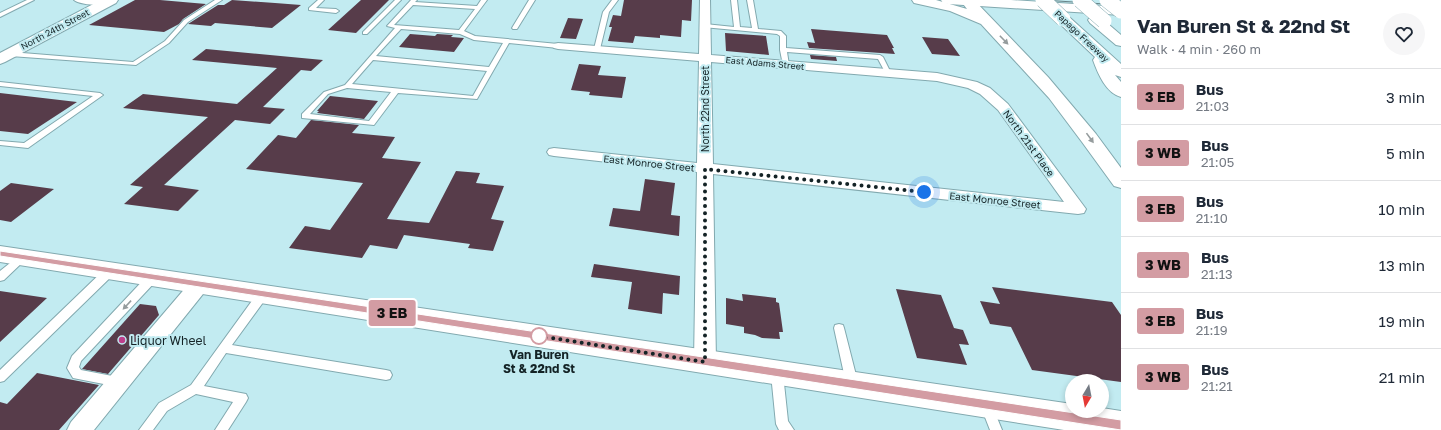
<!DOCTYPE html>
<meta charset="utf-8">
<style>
body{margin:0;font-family:"Golos Text",sans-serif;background:#f6f6f7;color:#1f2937;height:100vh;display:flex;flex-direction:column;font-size:15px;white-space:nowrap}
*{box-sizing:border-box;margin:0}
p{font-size:13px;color:#747a83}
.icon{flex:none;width:22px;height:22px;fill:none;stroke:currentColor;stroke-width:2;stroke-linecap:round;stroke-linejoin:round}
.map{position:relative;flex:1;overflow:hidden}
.sheet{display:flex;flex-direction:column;background:#fff;width:320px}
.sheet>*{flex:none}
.badge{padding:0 8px;border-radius:3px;font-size:14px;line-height:26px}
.needle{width:26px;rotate:190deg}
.buttons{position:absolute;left:1065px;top:374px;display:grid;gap:8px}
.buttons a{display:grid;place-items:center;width:44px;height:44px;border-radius:50%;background:#fff;box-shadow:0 2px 6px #0003;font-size:20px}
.you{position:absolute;width:20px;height:20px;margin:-10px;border:3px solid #fff;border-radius:50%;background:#1a73e8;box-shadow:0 0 0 6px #1a73e833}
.map>.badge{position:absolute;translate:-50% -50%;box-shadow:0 0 0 2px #fff}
.round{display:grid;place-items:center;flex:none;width:42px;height:42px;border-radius:21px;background:#f6f6f7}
.head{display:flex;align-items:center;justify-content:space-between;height:68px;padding:0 16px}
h1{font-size:19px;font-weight:700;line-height:30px}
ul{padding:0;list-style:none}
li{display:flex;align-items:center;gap:12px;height:56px;padding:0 16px;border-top:1px solid #e0e1e3}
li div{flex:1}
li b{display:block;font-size:15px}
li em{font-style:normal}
li .badge{min-width:44px;font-weight:700;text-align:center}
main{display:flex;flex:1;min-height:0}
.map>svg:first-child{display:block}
</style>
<main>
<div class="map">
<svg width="1121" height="430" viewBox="0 0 1121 430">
<rect width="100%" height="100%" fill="#c2ebf1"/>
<!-- building -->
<path fill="#573c4a" d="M 135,0 L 160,0 L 206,4 L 183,19 L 179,24 L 164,32 L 89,25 Z
M 232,0 L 275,3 L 301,5 L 272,28 L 215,23 L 211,26 L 188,24 L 218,5 L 224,5 Z
M 361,0 L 389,0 L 356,33 L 328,30 Z
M 624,0 L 692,0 L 691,21 L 682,20 L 681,37 L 660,35 L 660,38 L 635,36 L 633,43 L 608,41 L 612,27 L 609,27 L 613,15 L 621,16 Z
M 568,18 L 583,19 L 576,39 L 560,38 Z
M 811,29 L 887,35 L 894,48 L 892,48 L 895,54 L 809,48 L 807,42 L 815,43 Z
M 725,33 L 766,36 L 769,55 L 726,51 Z
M 410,34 L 435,36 L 437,34 L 453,35 L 451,37 L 464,38 L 454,52 L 399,47 Z
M 922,37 L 948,39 L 960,56 L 932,54 Z
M 206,49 L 323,60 L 311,71 L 301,70 L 263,107 L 285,109 L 270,124 L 235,120 L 164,185 L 199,190 L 178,211 L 124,204 L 143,187 L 130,185 L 208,117 L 123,108 L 143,94 L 237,104 L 277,68 L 192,60 Z
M 810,55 L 836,57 L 837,61 L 811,59 Z
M 579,64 L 601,66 L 598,75 L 626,77 L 622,98 L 589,95 L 590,92 L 571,90 Z
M 0,93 L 77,102 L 28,134 L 0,131 Z
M 330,96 L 378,101 L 364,119 L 317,113 L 319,111 L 317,111 Z
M 311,120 L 359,125 L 352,133 L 395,137 L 382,158 L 421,162 L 387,219 L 429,223 L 456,171 L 480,173 L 476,183 L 504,186 L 491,219 L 504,221 L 493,251 L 468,248 L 470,244 L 404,235 L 397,249 L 370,245 L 362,258 L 289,248 L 305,226 L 330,230 L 363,183 L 246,169 L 278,135 L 296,138 Z
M 645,179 L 675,183 L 671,215 L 680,216 L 679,236 L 609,226 L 613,208 L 640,211 Z
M 11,183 L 54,189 L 11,222 L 0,220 L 0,191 Z
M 594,264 L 680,276 L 679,295 L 663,293 L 662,314 L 628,309 L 632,282 L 591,277 Z
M 992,287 L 1112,302 L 1121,315 L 1121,382 L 1032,370 L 1011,327 L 990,324 L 980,301 L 1000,304 Z
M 896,289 L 941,295 L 954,328 L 963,330 L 969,345 L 959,344 L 967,365 L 917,358 Z
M 0,291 L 47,298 L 0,342 Z
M 742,294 L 776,298 L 776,302 L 779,303 L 783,332 L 779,332 L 780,339 L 762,338 L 755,335 L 744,333 L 744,327 L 726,324 L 726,298 L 743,301 Z
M 140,304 L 156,306 L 159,315 L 108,374 L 82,369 Z
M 37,373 L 99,385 L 59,430 L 0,430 L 0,402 L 7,404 Z"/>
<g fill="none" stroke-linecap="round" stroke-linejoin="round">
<!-- lane casing -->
<g stroke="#82a9af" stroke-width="2">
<path id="lane" d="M 27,0 L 34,0 L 0,17 L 0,13 Z
M 215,0 L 222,0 L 188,22 L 169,43 L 136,65 L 10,56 L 7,54 L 10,52 L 133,62 L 165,41 L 184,20 Z
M 318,0 L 324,0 L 316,8 L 336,9 L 339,11 L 336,13 L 309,10 L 309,8 Z
M 395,0 L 401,0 L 367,34 L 363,34 L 363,32 Z
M 411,0 L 417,0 L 415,2 L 477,6 L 481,0 L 487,0 L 464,31 L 475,36 L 558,44 L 561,46 L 558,48 L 509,43 L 477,99 L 398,93 L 374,125 L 302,118 L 302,114 L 324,92 L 345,85 L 395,28 L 387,26 ZM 413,5 L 475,9 L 459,30 L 394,25 ZM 401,29 L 460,34 L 474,40 L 503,43 L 489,67 L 376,56 ZM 373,60 L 487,71 L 473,96 L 352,84 ZM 347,88 L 391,92 L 369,121 L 310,114 L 328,94 Z
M 529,0 L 535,0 L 517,29 L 513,29 L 512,28 Z
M 612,0 L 618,0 L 609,12 L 600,49 L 595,50 L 594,49 L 603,12 Z
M 731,0 L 737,0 L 740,27 L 752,28 L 747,0 L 753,0 L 758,29 L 781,31 L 786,36 L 786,48 L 880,55 L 883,57 L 891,73 L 886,74 L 878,59 L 787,52 L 789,65 L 786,67 L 783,65 L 780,50 L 780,36 L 777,34 L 703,27 L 702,26 L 705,24 L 734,27 Z
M 0,82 L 100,93 L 103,95 L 28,148 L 0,145 L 0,141 L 24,143 L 93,96 L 0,86 Z
M 23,254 L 26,255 L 28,257 L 26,259 L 4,280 L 0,281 L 0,271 L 20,255 Z
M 111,266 L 115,267 L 116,270 L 115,273 L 4,381 L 0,382 L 0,370 L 107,267 Z
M 153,273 L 157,274 L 158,277 L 157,280 L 81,361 L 79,367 L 81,370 L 123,378 L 125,382 L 123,386 L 119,387 L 73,378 L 67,368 L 72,356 L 149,274 Z
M 263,290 L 267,291 L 268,294 L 267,297 L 232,345 L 386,370 L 390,371 L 392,375 L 390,379 L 386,380 L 226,353 L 204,386 L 246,394 L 248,398 L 246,402 L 228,430 L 215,430 L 233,402 L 196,394 L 167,411 L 153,430 L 139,430 L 159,403 L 191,385 L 259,291 Z
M 839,324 L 843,325 L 844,328 L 858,383 L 856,387 L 852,388 L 848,387 L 846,383 L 834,328 L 835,325 Z
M 777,369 L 781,370 L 783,374 L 788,421 L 794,430 L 779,430 L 776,424 L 771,374 L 773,370 Z
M 987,402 L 991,403 L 1002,430 L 990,430 L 981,407 L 983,403 Z"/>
</g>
<!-- street casing -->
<g stroke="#82a9af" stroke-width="2">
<path id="street" d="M 74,0 L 111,0 L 112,2 C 107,7 79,5 74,0 Z
M 700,0 L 710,0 L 711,55 L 937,73 L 977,82 L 990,88 L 1008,104 L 1086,209 L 1084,213 L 1078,214 L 713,174 L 716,362 L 713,368 L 705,371 L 697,368 L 694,362 L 697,172 L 554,156 L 549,155 L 547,152 L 549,149 L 554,148 L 697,163 L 699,61 L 558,49 L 554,48 L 552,46 L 554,44 L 558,43 L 699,54 ZM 711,62 L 937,81 L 968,88 L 980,94 L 998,110 L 1064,202 L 713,164 Z
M 200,277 L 207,279 L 210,284 L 207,289 L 94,430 L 67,430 L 71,422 L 193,279 Z"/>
</g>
<!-- secondary casing -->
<g stroke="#82a9af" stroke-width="2">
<path id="secondary" d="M 101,0 L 118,0 L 116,3 L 5,62 L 0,64 L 0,53 Z"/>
</g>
<!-- primary casing -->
<g stroke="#82a9af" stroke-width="2">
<path id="primary" d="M 941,0 L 1011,0 L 1121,7 L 1121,15 L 948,4 L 943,3 Z
M 0,246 L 1072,404 L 1072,411 L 1102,411 L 1102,408 L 1121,411 L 1121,430 L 1064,430 L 0,262 Z"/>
</g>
<!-- highway casing -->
<g stroke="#82a9af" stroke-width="2">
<path id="highway" d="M 912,0 L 936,0 L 967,9 L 960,0 L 974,0 L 1048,77 L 1096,134 L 1121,168 L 1121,188 L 1114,186 L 1082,142 L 1049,98 L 981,24 L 950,11 L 914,3 Z
M 1063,15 L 1068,16 L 1121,64 L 1121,77 L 1115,75 L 1121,82 L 1121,97 C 1106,93 1098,74 1093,60 L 1095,57 L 1058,22 L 1056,19 L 1058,16 Z
M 1095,16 L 1100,17 L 1121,35 L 1121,46 L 1116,45 L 1090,23 L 1088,20 L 1090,17 Z"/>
</g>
<!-- lane -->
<use href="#lane" fill="#fff" fill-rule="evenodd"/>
<!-- street -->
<use href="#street" fill="#fff" fill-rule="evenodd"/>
<!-- secondary -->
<use href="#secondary" fill="#fff" fill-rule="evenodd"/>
<!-- primary -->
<use href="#primary" fill="#fff" fill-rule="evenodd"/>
<!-- highway -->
<use href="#highway" fill="#fff" fill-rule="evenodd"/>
<!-- tram -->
<path stroke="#688488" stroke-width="1" d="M 1042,0 L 1121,5"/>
<!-- highway-bridge casing -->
<g stroke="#82a9af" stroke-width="16" stroke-linecap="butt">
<path id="highway-bridge" d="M 1043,0 L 1063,19
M 1080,0 L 1104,21
M 1107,0 L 1121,11"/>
</g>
<!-- highway-bridge -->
<use href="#highway-bridge" stroke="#fff" stroke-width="15"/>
</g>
<!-- one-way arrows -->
<defs><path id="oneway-solid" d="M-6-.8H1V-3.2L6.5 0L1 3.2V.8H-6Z"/></defs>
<g fill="#959c9d">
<use href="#oneway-solid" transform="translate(1004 40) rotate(46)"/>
<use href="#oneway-solid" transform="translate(1090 138) rotate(54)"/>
<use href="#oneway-solid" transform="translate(127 305) rotate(133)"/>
</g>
<!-- line -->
<path fill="#d39ca3" stroke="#fff" d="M 0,251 L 1121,420 L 1121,430 L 0,256 Z"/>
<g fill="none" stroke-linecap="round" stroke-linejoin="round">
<!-- walk -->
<path stroke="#142326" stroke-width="4" stroke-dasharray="0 7.2" d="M 539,336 L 705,362 L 705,169 L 924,192"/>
</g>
<!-- markers -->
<circle fill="#fff" stroke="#d39ca3" stroke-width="2" cx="539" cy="336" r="8"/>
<circle fill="#bd3e8b" stroke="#c2ebf1" stroke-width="1.5" cx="122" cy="340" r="4"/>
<g text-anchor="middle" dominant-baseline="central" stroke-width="4" stroke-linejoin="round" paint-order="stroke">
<!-- far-street labels -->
<g font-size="9" fill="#142326" stroke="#c2ebf1">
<text transform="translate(55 29) rotate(-28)">North 24th Street</text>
<text transform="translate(1082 36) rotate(43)">Papago Freeway</text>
<text transform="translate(765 63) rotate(5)">East Adams Street</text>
</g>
<!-- street labels -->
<g font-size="10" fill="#142326" stroke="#c2ebf1">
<text transform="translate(705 109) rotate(-90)">North 22nd Street</text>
<text transform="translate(1029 143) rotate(54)">North 21st Place</text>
<text transform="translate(649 163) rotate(6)">East Monroe Street</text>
<text transform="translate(995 200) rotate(6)">East Monroe Street</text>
</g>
<!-- near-poi labels -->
<g font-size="12" fill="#142326" stroke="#c2ebf1" text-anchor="start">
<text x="130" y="340">Liquor Wheel</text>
</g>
<!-- near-stop labels -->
<g font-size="12" font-weight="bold" fill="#142326" stroke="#c2ebf1">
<text x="539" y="354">Van Buren<tspan x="539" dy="14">St &amp; 22nd St</tspan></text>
</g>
</g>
</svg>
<div class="buttons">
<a><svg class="needle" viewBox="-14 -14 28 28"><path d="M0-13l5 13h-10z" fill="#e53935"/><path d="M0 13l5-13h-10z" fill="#747a83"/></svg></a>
</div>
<div class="you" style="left:924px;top:192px"></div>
<b class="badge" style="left:392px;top:313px;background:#d39ca3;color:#111">3 EB</b>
</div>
<section class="sheet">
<div class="head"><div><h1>Van Buren St &amp; 22nd St</h1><p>Walk · 4 min · 260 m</p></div><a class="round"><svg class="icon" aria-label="heart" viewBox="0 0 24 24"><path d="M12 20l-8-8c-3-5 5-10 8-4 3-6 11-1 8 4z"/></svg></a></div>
<ul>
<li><span class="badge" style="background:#d39ca3;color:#111">3 EB</span><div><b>Bus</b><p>21:03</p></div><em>3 min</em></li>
<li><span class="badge" style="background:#d39ca3;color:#111">3 WB</span><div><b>Bus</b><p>21:05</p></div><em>5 min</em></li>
<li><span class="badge" style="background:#d39ca3;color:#111">3 EB</span><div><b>Bus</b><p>21:10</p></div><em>10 min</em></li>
<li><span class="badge" style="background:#d39ca3;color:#111">3 WB</span><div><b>Bus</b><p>21:13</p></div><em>13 min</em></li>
<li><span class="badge" style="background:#d39ca3;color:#111">3 EB</span><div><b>Bus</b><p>21:19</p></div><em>19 min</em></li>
<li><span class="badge" style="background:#d39ca3;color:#111">3 WB</span><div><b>Bus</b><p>21:21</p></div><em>21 min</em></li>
</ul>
</section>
</main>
